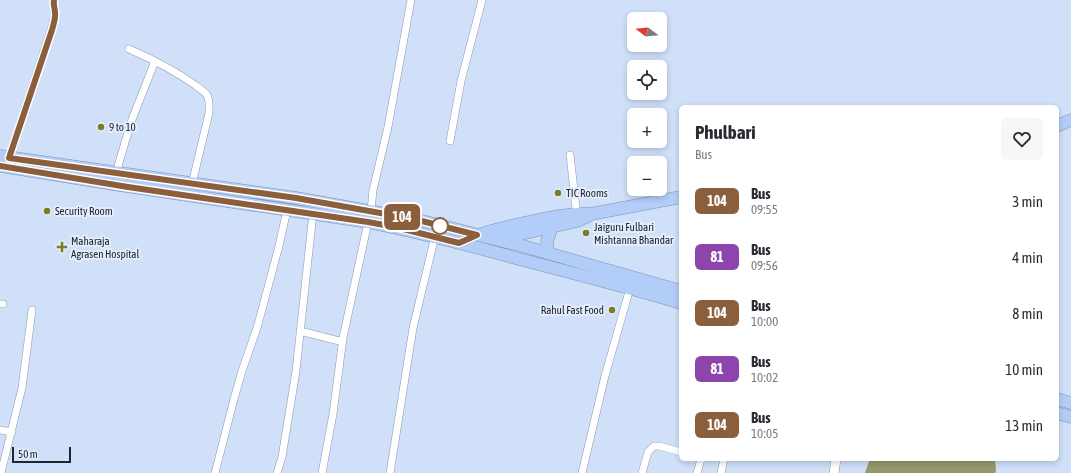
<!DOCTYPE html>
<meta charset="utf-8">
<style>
body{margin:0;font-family:"Asap Condensed",sans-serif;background:#f7f7f7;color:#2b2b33;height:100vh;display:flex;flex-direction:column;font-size:15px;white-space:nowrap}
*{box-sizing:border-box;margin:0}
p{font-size:13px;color:#7c7c81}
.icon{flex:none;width:22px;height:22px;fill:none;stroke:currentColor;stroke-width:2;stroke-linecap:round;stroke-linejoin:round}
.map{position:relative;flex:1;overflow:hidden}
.details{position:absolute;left:679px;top:105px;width:380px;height:356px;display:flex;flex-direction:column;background:#fff;border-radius:6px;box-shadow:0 2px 6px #0003}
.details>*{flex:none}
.badge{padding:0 8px;border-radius:6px;font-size:14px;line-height:26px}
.needle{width:26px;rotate:286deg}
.tools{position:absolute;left:627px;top:12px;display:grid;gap:8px}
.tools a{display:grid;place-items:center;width:40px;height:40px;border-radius:6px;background:#fff;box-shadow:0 2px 6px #0003;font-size:20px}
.scale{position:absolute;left:12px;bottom:10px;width:59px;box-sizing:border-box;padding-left:4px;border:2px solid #20262f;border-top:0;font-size:11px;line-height:14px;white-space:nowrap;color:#20262f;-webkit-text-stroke:3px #e3edfc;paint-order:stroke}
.map>.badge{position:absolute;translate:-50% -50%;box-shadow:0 0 0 2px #fff}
.round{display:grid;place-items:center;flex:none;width:42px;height:42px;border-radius:6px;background:#f7f7f7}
.head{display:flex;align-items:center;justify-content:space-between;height:68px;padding:0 16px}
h1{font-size:19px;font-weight:700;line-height:30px}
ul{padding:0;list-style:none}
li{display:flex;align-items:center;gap:12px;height:56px;padding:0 16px}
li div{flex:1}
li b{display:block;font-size:15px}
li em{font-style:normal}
li .badge{min-width:44px;font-weight:700;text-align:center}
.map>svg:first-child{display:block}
</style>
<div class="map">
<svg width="1071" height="473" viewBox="0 0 1071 473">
<rect width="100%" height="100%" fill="#d0e0f9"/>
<!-- water -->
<path fill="#95986b" d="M 870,459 L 995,459 L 996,471 L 995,473 L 865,473 L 867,467 Z"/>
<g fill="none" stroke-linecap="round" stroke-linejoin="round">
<!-- street casing -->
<g stroke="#8b99b1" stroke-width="8">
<path id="street" d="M 129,49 C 152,59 174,70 195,85 C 198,88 204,91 207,95 C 210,101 209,106 209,113 L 192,184
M 450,141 L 461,81 L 482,0
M 570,155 L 577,217
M 9,158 L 51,30 L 55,16 L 54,8 L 54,0
M 116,173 L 131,122 L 155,61
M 371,211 L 373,190 L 388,127 L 411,0
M 0,304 L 3,304
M 300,331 L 343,342
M 0,430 L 12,432
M 1,473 L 22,388 L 32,310
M 215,473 L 234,399 L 242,371 L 257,328 L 279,246 L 287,210
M 277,473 L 282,457 L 296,371 L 313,213
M 322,473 L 333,414 L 343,338 L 368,222
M 390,473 L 413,328 L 435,236
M 582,473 L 605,376 L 630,288
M 642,473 L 648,452 L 654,446 L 659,446 L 681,452
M 697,473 L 701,459
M 721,473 L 724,459"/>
</g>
<!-- secondary casing -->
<g stroke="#8b99b1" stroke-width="10">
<path id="secondary" d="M 834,473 L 836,459"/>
</g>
<!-- highway casing -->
<g stroke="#7f93b2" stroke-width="13">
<path id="highway" d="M 1057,126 L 1071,120
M 0,156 L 296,198 L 414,219 L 523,246 L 681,291
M 0,166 L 113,184 L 368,222 C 419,232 469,245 519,259 C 573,273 627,287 681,303
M 478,235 C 496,229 514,225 533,221 C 552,217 571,213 591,214 L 681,197
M 500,239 L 577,221 L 588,216
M 548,253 L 547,241 L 552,227
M 1057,399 L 1071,403
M 1057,413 L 1071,417"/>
</g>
<!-- street -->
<use href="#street" stroke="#fff" stroke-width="7"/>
<!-- secondary -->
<use href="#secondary" stroke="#fff" stroke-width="9"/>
<!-- highway -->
<use href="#highway" stroke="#b2cdf8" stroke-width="12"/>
</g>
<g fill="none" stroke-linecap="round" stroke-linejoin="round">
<!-- line casing -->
<g stroke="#fff" stroke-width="9">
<path id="line" d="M 0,166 L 128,187 L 368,222 L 395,227 L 459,243 L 477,235 L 414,219 L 296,198 L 9,158 L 52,30 C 53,25 56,19 55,13 C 55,8 53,5 54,0"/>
</g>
<!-- line -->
<use href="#line" stroke="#8b5e3c" stroke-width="6"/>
</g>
<!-- markers -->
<g fill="#7a7d26" stroke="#e3edfc" stroke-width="1.5">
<circle cx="101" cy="127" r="4"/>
<circle cx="558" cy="193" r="4"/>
<circle cx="47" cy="211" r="4"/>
<circle cx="586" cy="233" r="4"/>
<path d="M60 241h4v4h4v4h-4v4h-4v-4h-4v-4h4z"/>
<circle cx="612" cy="310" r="4"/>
</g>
<circle fill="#fff" stroke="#8b5e3c" stroke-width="2" cx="440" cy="226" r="8"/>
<g text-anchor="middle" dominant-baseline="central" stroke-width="4" stroke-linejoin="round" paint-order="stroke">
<!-- poi labels -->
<g font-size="11" fill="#20262f" stroke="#e3edfc" text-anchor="start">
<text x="109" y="127">9 to 10</text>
<text x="566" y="193">TIC Rooms</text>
<text x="55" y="211">Security Room</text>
<text x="594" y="227">Jaiguru Fulbari<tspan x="594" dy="13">Mishtanna Bhandar</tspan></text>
<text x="71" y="241">Maharaja<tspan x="71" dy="13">Agrasen Hospital</tspan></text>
<text x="604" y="310" text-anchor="end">Rahul Fast Food</text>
</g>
</g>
</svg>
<div class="tools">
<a><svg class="needle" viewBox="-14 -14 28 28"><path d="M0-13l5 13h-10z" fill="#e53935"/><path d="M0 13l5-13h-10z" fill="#7c7c81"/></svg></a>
<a><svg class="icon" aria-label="locate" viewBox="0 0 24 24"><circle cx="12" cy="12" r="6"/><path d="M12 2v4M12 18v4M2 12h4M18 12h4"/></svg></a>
<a>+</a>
<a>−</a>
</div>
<div class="scale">50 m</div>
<b class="badge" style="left:402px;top:217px;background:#8b5e3c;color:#fff">104</b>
<section class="details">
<div class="head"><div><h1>Phulbari</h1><p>Bus</p></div><a class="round"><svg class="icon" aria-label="heart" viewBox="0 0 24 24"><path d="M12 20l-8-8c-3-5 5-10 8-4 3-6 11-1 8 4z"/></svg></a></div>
<ul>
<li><span class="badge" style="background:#8b5e3c;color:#fff">104</span><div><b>Bus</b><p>09:55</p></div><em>3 min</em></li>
<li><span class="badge" style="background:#8e44ad;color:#fff">81</span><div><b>Bus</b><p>09:56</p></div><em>4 min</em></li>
<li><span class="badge" style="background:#8b5e3c;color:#fff">104</span><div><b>Bus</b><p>10:00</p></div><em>8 min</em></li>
<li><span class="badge" style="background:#8e44ad;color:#fff">81</span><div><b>Bus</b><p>10:02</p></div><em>10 min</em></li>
<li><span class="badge" style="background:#8b5e3c;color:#fff">104</span><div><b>Bus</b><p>10:05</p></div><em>13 min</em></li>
</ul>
</section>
</div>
